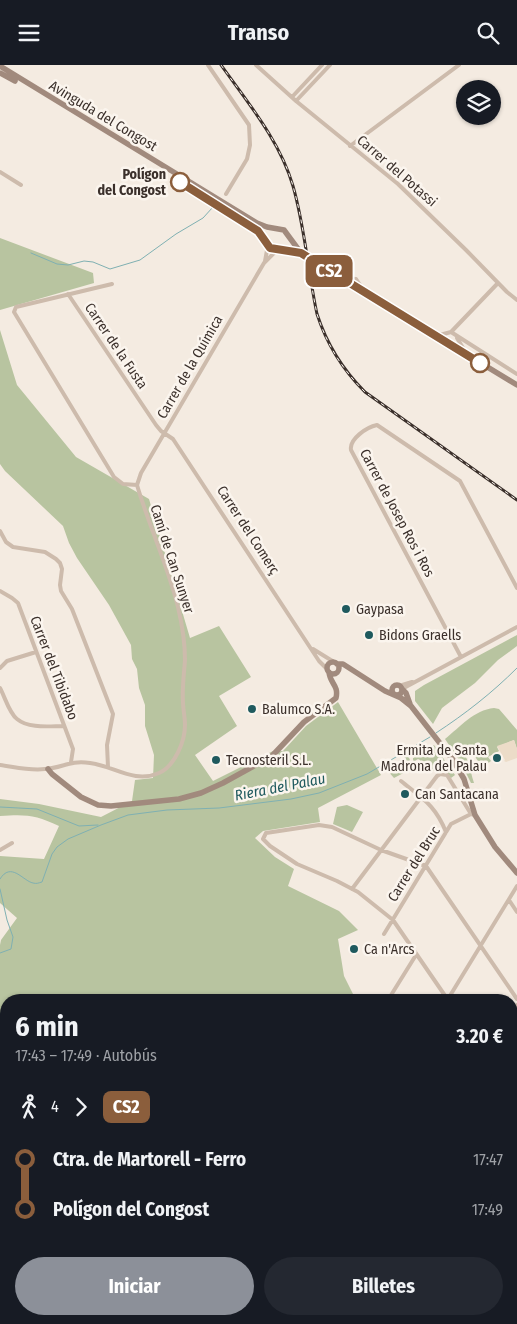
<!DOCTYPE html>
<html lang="es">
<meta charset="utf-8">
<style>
body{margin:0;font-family:"Fira Sans Condensed",sans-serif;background:#242831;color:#f1f3f6;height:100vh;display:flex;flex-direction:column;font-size:19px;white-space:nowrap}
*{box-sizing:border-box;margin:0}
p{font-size:16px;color:#9ea1a6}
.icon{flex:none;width:28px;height:28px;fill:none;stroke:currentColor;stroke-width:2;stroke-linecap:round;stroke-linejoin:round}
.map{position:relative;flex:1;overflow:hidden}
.panel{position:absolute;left:0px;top:929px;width:518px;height:331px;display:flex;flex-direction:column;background:#171b24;border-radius:20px 20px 0 0;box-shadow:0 1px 4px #0004}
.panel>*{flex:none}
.badge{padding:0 10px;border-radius:8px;font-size:18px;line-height:32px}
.fabs{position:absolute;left:456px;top:15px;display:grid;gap:10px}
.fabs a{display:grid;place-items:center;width:45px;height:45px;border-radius:50%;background:#171b24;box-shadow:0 1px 4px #0004;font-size:25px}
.map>.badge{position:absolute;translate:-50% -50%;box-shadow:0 0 0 2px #fff}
.legs{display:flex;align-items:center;gap:8px;height:55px;padding:0 15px;font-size:16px}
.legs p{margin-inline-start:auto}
.summary{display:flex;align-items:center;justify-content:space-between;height:85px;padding:0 15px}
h1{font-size:28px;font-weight:700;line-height:38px}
.cta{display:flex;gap:10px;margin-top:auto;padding:10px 15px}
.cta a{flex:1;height:58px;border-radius:30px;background:#8c9099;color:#fff;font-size:20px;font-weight:700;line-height:58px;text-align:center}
.cta a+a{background:#242831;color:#f1f3f6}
ul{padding:0 15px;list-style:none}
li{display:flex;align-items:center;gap:18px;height:50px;font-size:19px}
li i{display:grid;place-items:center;width:8px;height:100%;margin:0 6px;background:currentColor}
li i::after{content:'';width:12px;height:12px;margin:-6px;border:4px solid;border-radius:50%;background:#171b24}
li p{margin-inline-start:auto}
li:first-child i{background:linear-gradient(#0000 50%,currentColor 0)}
li:last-child i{background:linear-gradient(currentColor 50%,#0000 0)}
header{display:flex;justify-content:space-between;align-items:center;height:65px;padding:0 15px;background:#171b24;font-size:22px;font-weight:700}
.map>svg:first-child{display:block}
</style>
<header><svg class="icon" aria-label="menu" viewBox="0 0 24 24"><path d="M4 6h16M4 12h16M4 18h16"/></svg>Transo<svg class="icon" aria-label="search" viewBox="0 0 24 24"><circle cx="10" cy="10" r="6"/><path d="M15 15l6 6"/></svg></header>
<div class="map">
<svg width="517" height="1259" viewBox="0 0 517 1259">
<rect width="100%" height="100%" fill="#f4ebe1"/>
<!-- green -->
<path fill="#b8c4a0" d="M 0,173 L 93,208 L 94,218 L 0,245 Z
M 0,265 L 17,320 L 76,392 L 149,434 L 190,573 L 219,561 L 251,612 L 219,631 L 237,661 L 195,690 L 213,716 L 273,686 L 283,686 L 306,661 L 338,637 L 381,710 L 318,743 L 320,757 L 263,766 L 255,773 L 275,792 L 294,804 L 288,821 L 339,846 L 358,865 L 338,874 L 344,911 L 356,935 L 6,935 L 6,1254 L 424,1254 L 425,1259 L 358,1259 L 336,1255 L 329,1259 L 0,1259 L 0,880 L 1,875 L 17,853 L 0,838 L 0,791 L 44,794 L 59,761 C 36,750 26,749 0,751 L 0,734 L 39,739 L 101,752 L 132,736 L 135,715 L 153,713 L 154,690 L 145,661 L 145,640 L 139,623 L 137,604 L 132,594 L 131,580 L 109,540 L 77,493 L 69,478 L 63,461 L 5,406 L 0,399 Z
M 517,570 L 517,581 L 498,595 L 475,618 L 442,643 L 433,659 L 415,636 L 415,626 L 424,620 Z
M 494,643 L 499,644 L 517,665 L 517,684 L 514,675 L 497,682 L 499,686 L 488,692 L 491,696 L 482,703 L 473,688 L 466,692 C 470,700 471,709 474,718 L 471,718 L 461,698 L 445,674 C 460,662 474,645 494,643 Z
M 434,680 L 455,710 L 451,713 L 444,704 L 438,707 L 432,705 L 425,708 L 429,700 L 428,698 L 420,698 L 420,695 L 418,694 L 413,697 L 413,693 Z
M 408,690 L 413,703 L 394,713 L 387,705 Z
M 347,740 L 363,747 L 352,767 L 333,759 L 337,742 Z
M 511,1039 L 517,1047 L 517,1105 L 511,1100 L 511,1092 L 514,1089 L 511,1084 Z"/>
<!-- plaza -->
<path fill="#ecdcc8" d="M 514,675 L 517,684 L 517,693 L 506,697 L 504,696 L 505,695 L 497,681 Z"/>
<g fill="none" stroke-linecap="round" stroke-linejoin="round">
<!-- stream -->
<path stroke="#7fb0b2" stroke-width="1" d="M 31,188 L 57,199 L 68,200 L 84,196 L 93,197 L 110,204 L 140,195 L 176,169 L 203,153 L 213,142
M 436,668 C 465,649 492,628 517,603
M 0,742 L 37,744 L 79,761 L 98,760
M 0,814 C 11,796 23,816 33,818 C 37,819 38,818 42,817 L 52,789 L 57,782 L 68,774 L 101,760 L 128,750 L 167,745 L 219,743 L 291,734 L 319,728 L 367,709 L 430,672
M 0,824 L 7,855 L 13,872 L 11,884 L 0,888
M 375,1254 L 404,1259"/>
<!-- street -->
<path stroke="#cdbbac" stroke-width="4" d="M 208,0 L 249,60 L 250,80 L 247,94 L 226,129
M 256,0 L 296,36 L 398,119 L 466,185 L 507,227 L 517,235
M 292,32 L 322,0
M 296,36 L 330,0
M 350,81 L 459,0
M 0,107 L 21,120
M 265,196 L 268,180
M 343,213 L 356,214 L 364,226
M 112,219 L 16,242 L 14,247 L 114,412 L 123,419 L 137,420
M 68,229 L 156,360 L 161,366 L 173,374 L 319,596 L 327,604
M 451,267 L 517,309
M 451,267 L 498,218
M 436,271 L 451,267
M 457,273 L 466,288
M 137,420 L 141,408 L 264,198 L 277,185
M 0,466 L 6,477 L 13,482 L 45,487 L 56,494 L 60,498 L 62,504 L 60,520 L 61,526 L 72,544 L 113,649 L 107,680 L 108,702
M 0,526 L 12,533 L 18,538 L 73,684 L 71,697
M 313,584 L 334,597
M 461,592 L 351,385 C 349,374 367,362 377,360 L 460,416 L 517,523
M 0,603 L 7,596 L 36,587
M 399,621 L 412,617
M 0,623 C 5,632 9,648 17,654 C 29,664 50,661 64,661
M 402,624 L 517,562
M 0,700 C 15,702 30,706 45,704 C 63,703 69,695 90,698 C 114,701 134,719 159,708 C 175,701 185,676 185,660 C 185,652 183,644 183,637 C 182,623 184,609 185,595 C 185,578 182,559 178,542 C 168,501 149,461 137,420
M 401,716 C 423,734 435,740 446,767
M 0,785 L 12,778
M 352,824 L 437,711 L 440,709 L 447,710 L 471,749 L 475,750
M 509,835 L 517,847
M 384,869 L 451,759 L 471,749
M 448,934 L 517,821
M 388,935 L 416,890
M 448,935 L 393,855 L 358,827 L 337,816 L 297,799 L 270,781 L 263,774 L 266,768 L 319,760 L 332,762 L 381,785 L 426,801 L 517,934
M 511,943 L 517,940
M 511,1016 L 517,1012
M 511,1029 L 517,1038
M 511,1108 L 517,1114
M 511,1202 L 517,1192
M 511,1228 L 517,1232
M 478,1254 L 480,1259
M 481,1259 L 484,1254"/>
<!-- secondary -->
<path stroke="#a18a7d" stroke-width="5.5" d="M 0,1 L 257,158 L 267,162 L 284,165 L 301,188
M 0,8 L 15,16
M 207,133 L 258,166 L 271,183 L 300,188
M 323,202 L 517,320
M327 603a6 6 0 1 1 12 0a6 6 0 1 1-12 0Z
M 337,599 L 343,599 L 385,626 L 401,633 L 411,641 L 453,695 L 464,714 L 475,750 L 495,782 L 517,808
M392 625a5 5 0 1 1 10 0a5 5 0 1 1-10 0Z
M 402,624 L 406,628 L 410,639
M 48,704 L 52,709 L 81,732 L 98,740 L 111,741 L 179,734 L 201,728 L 223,718 L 272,691 L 304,657 L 336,633 C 339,620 330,619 329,607"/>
<!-- rail casing -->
<g stroke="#3b302b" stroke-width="3">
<path id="rail" d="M 221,0 C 248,38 280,76 293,121 C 305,163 308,207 317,249 C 327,280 342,304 365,327 L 517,435"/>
</g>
<!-- rail -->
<use href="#rail" stroke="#fbf5ee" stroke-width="1" stroke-dasharray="4" stroke-linecap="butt"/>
<!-- secondary-bridge -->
<path stroke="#a18a7d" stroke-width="5.5" d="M 302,189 L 323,202"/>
</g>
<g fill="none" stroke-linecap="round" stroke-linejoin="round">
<!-- line-1 casing -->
<g stroke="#fff" stroke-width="11">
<path id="line-1" d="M 180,117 L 258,166 L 270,183 L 301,188 L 480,298"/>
</g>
<!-- line-1 -->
<use href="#line-1" stroke="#8b5e3c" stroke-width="8"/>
</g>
<!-- markers -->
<g fill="#fff" stroke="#8b5e3c" stroke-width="2.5">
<circle cx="180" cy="117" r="9"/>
<circle cx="480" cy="298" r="9"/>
</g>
<g fill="#1f5a5e" stroke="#fbf5ee" stroke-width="2">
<circle cx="346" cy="544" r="5"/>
<circle cx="369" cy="570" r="5"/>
<circle cx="252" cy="644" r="5"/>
<circle cx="497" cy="693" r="5"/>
<circle cx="216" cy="695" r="5"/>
<circle cx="405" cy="729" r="5"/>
<circle cx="354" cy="884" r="5"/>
</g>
<g text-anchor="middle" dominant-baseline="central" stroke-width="5" stroke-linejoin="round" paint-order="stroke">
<!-- street labels -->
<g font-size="14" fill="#3b302b" stroke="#fbf5ee">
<text transform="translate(103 51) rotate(31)">Avinguda del Congost</text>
<text transform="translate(397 106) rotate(41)">Carrer del Potassi</text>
<text transform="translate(116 281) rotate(56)">Carrer de la Fusta</text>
<text transform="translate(190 302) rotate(-60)">Carrer de la Química</text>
<text transform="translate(397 448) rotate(62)">Carrer de Josep Ros i Ros</text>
<text transform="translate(248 465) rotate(57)">Carrer del Comerç</text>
<text transform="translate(172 494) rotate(72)">Camí de Can Sunyer</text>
<text transform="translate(54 603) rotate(69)">Carrer del Tibidabo</text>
<text transform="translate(414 799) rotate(-58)">Carrer del Bruc</text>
</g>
<!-- stop labels -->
<g font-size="14" font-weight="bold" fill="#3b302b" stroke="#fbf5ee" text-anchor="end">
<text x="166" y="109">Polígon<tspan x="166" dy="16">del Congost</tspan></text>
</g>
<!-- poi labels -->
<g font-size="14" fill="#3b302b" stroke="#fbf5ee" text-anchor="start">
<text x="356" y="544">Gaypasa</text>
<text x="379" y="570">Bidons Graells</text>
<text x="262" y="644">Balumco S.A.</text>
<text x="487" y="685" text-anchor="end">Ermita de Santa<tspan x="487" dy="16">Madrona del Palau</tspan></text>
<text x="226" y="695">Tecnosteril S.L.</text>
<text x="415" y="729">Can Santacana</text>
<text x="364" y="884">Ca n'Arcs</text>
</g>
<!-- water labels -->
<g font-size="15" font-style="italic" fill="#1f5a5e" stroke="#fbf5ee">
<text transform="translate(280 722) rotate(-11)">Riera del Palau</text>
</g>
</g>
</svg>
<div class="fabs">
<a><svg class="icon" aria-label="layers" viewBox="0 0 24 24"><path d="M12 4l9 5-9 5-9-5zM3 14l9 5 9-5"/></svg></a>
</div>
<b class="badge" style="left:329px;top:206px;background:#8b5e3c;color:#fff">CS2</b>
<section class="panel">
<div class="summary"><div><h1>6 min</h1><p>17:43 – 17:49 · Autobús</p></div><b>3.20 €</b></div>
<div class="legs"><svg class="icon" aria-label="walk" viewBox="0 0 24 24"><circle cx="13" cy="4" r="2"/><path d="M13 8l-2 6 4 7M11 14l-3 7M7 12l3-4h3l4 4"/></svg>4<svg class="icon" aria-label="forward" viewBox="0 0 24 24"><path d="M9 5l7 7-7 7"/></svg><b class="badge" style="background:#8b5e3c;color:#fff">CS2</b></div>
<ul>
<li><i style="color:#8b5e3c"></i><b>Ctra. de Martorell - Ferro</b><p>17:47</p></li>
<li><i style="color:#8b5e3c"></i><b>Polígon del Congost</b><p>17:49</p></li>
</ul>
<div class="cta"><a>Iniciar</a><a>Billetes</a></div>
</section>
</div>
